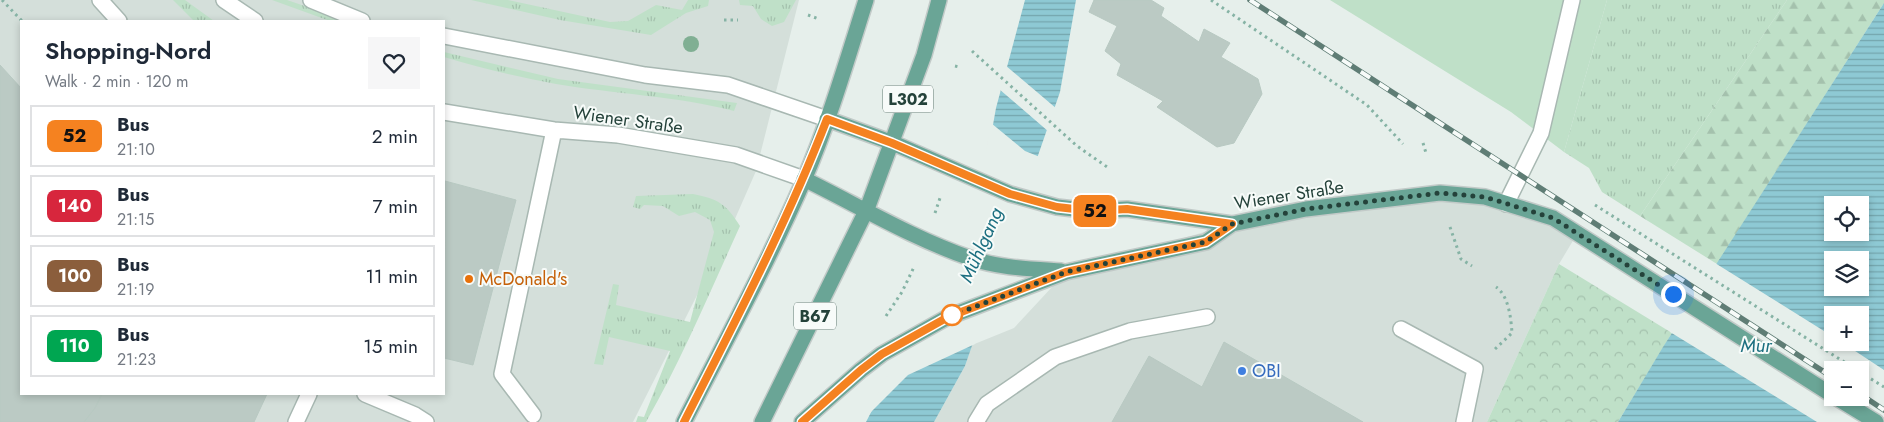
<!DOCTYPE html>
<meta charset="utf-8">
<style>
body{margin:0;font-family:Jost,sans-serif;background:#f6f6f7;color:#1f2937;height:100vh;display:flex;flex-direction:column;font-size:19px;white-space:nowrap}
*{box-sizing:border-box;margin:0}
p{font-size:16px;color:#747a83}
.icon{flex:none;width:28px;height:28px;fill:none;stroke:currentColor;stroke-width:2;stroke-linecap:round;stroke-linejoin:round}
.map{position:relative;flex:1;overflow:hidden}
.details{position:absolute;left:20px;top:20px;width:425px;height:375px;display:flex;flex-direction:column;background:#fff;border-radius:0px;box-shadow:0 2px 8px #0003}
.details>*{flex:none}
.badge{padding:0 10px;border-radius:8px;font-size:18px;line-height:32px}
.buttons{position:absolute;left:1824px;top:196px;display:grid;gap:10px}
.buttons a{display:grid;place-items:center;width:45px;height:45px;border-radius:0px;background:#fff;box-shadow:0 2px 8px #0003;font-size:25px}
.you{position:absolute;width:25px;height:25px;margin:-12px;border:4px solid #fff;border-radius:50%;background:#1a73e8;box-shadow:0 0 0 8px #1a73e833}
.map>.badge{position:absolute;translate:-50% -50%;box-shadow:0 0 0 2px #fff}
.round{display:grid;place-items:center;flex:none;width:52px;height:52px;border-radius:0px;background:#f6f6f7}
.overview{display:flex;align-items:center;justify-content:space-between;height:85px;padding:0 25px}
h1{font-size:24px;font-weight:600;line-height:38px}
ul{padding:0;list-style:none}
li{display:flex;align-items:center;gap:15px;height:62px;margin:0 10px 8px;padding:0 15px;border:2px solid #e0e1e3;border-radius:0px}
li div{flex:1}
li b{display:block;font-size:19px}
li em{font-style:normal}
li .badge{min-width:55px;font-weight:700;text-align:center}
.map>svg:first-child{display:block}
</style>
<div class="map">
<svg width="1884" height="422" viewBox="0 0 1884 422">
<defs>
<pattern id="grass-tufts" width="24" height="20" patternUnits="userSpaceOnUse" patternTransform="scale(1.25)"><rect width="24" height="20" fill="#bfe0c8"/><path d="M3 7l-1-3M5 7V3M7 7l1-3M15 17l-1-3M17 17v-4M19 17l1-3" fill="none" stroke="#a4c1ad"/></pattern>
<pattern id="forest-firs" width="22" height="20" patternUnits="userSpaceOnUse" patternTransform="scale(1.25)"><rect width="22" height="20" fill="#bfe0c8"/><path d="M5 1l3.5 6h-7zM16 11l3.5 6h-7z" fill="#a4c1ad"/></pattern>
<pattern id="park-crowns" width="20" height="18" patternUnits="userSpaceOnUse" patternTransform="scale(1.25)"><rect width="20" height="18" fill="#bfe0c8"/><path d="M2 6a3 3 0 1 1 6 0M12 15a3 3 0 1 1 6 0" fill="none" stroke="#a4c1ad"/></pattern>
<pattern id="water-rules" width="6" height="5" patternUnits="userSpaceOnUse" patternTransform="scale(1.25)"><rect width="6" height="5" fill="#8ec9d4"/><path d="M0 2.5h6" fill="none" stroke="#74a5ad"/></pattern>
</defs>
<rect width="100%" height="100%" fill="#e6efeb"/>
<!-- built -->
<path fill="#d4dfda" fill-rule="evenodd" d="M 0,0 L 799,0 L 756,171 L 731,228 L 633,422 L 0,422 ZM 21,21 L 444,21 L 444,394 L 21,394 Z
M 1485,197 L 1577,234 L 1559,264 L 1487,422 L 934,422 L 965,366 L 972,345 L 1014,328 L 1066,272 L 1232,224 L 1306,209 Z"/>
<!-- grass -->
<path fill="url(#grass-tufts)" d="M 173,0 L 185,0 L 214,21 L 194,21 Z
M 272,0 L 287,0 L 349,21 L 330,21 Z
M 471,0 L 508,0 L 610,22 L 628,21 L 656,5 L 682,10 L 688,0 L 709,0 L 708,6 L 686,13 L 651,35 L 560,20 Z
M 739,0 L 796,0 L 784,22 L 772,26 L 761,19 L 753,6 L 740,5 Z
M 1607,0 L 1787,0 L 1640,216 L 1602,192 L 1589,168 L 1564,152 Z
M 444,52 L 558,79 L 737,103 L 734,111 C 676,96 615,94 556,84 C 518,77 480,68 444,57 Z
M 693,194 C 719,199 726,204 740,226 C 710,292 682,359 646,422 L 636,422 L 638,416 L 644,417 L 670,351 L 609,337 L 603,365 L 594,364 L 613,284 L 619,285 L 616,305 L 690,322 L 714,232 L 710,220 L 695,212 L 679,216 L 663,206 L 644,205 L 640,209 L 633,207 L 636,196 Z"/>
<!-- forest -->
<path fill="url(#forest-firs)" d="M 1787,0 L 1884,0 L 1884,3 L 1717,264 L 1640,216 Z"/>
<!-- park -->
<path fill="url(#park-crowns)" d="M 1559,264 L 1672,333 L 1618,422 L 1487,422 Z"/>
<!-- garden -->
<path fill="#bfe0c8" d="M 1330,0 L 1607,0 L 1564,152 L 1511,112 Z"/>
<!-- water -->
<path fill="url(#water-rules)" fill-rule="evenodd" d="M 1025,0 L 1076,0 L 1060,92 L 965,366 L 934,422 L 866,422 L 979,203 L 996,108 Z
M 1884,3 L 1884,422 L 1618,422 L 1663,347 ZM 1832,205 L 1860,205 L 1860,232 L 1832,232 ZM 1832,260 L 1860,260 L 1860,288 L 1832,288 ZM 1832,315 L 1860,315 L 1860,342 L 1832,342 ZM 1832,370 L 1860,370 L 1860,398 L 1832,398 Z"/>
<!-- pier -->
<path fill="#e6efeb" fill-rule="evenodd" d="M 1005,65 L 1057,109 L 1049,132 L 999,89 Z
M 991,123 L 1025,151 L 1040,157 L 975,344 L 908,375 L 866,417 L 977,203 Z
M 1715,263 L 1832,336 L 1832,342 L 1843,343 L 1884,370 L 1884,422 L 1817,422 L 1670,332 ZM 1832,370 L 1860,370 L 1860,398 L 1832,398 Z"/>
<!-- building -->
<path fill="#bbcac4" stroke="#b8c9c2" d="M 1094,0 L 1151,0 L 1164,8 L 1161,16 L 1199,42 L 1204,29 L 1230,43 L 1221,57 L 1258,79 L 1262,94 L 1234,143 L 1217,147 L 1157,107 L 1163,101 L 1117,75 L 1121,64 L 1105,51 L 1117,26 L 1089,12 Z
M 0,65 L 21,88 L 21,394 L 102,394 L 95,408 L 84,422 L 0,422 Z
M 445,181 L 516,200 L 473,365 L 444,358 Z
M 1224,342 L 1363,422 L 1112,422 L 1149,356 L 1202,387 Z
M 102,394 L 267,394 L 254,422 L 84,422 L 95,408 Z"/>
<g fill="none" stroke-linecap="round" stroke-linejoin="round">
<!-- minor casing -->
<g stroke="#a8b8b2" stroke-width="18">
<path id="minor" d="M 100,0 L 119,21
M 224,0 L 255,21
M 311,0 L 362,21
M 444,36 L 645,75 L 728,85 L 827,119
M 444,112 L 554,130 L 618,135 L 736,155 L 804,179
M 1506,204 L 1541,133 L 1572,0
M 1401,329 L 1475,369 L 1464,422
M 365,394 L 415,415 L 426,422
M 533,415 L 502,374 L 554,130
M 296,422 L 309,394
M 976,422 L 987,404 L 1055,357 L 1130,331 L 1207,317"/>
</g>
<!-- major casing -->
<g stroke="#c2cac8" stroke-width="18">
<path id="major" d="M 827,119 L 893,143 L 1010,194 L 1057,207 L 1092,211 L 1127,209 L 1232,224 L 1306,209 L 1440,193 L 1485,197 L 1553,218 L 1832,395
M 804,179 C 859,206 912,238 970,258 C 998,268 1032,269 1061,271
M 1837,398 L 1876,422
M 684,422 C 725,342 768,262 804,180 C 829,122 847,60 866,0
M 762,422 L 867,209 L 924,55 L 939,0
M 802,422 L 861,370 L 882,354 L 948,317 L 1066,272 L 1206,242 L 1232,224"/>
</g>
<!-- path -->
<path stroke="#86b3a5" stroke-width="3" stroke-dasharray="2.5 4" stroke-linecap="butt" d="M 2,0 L 22,21
M 1211,0 L 1367,105 L 1403,144
M 808,15 L 819,19
M 724,20 L 738,20
M 972,51 L 1077,146 L 1110,169
M 955,66 L 959,67
M 1423,143 L 1426,153
M 1595,205 L 1857,370
M 935,213 L 940,198
M 1450,227 L 1461,259 L 1472,266
M 886,316 L 902,292 L 914,267
M 1495,349 L 1512,333 C 1511,319 1509,296 1496,287
M 1860,372 L 1884,387"/>
<!-- minor -->
<use href="#minor" stroke="#fff" stroke-width="15"/>
<!-- major -->
<use href="#major" stroke="#6aa596" stroke-width="15"/>
<!-- rail casing -->
<g stroke="#5f7d75" stroke-width="5.5">
<path id="rail" d="M 1250,0 L 1832,377
M 1860,394 L 1884,410"/>
</g>
<!-- rail -->
<use href="#rail" stroke="#f7fbf9" stroke-width="4" stroke-dasharray="11" stroke-linecap="butt"/>
</g>
<!-- trees -->
<circle fill="#80af93" cx="691" cy="44" r="8"/>
<g fill="none" stroke-linecap="round" stroke-linejoin="round">
<!-- line casing -->
<g stroke="#fff" stroke-width="11">
<path id="line" d="M 684,422 C 735,322 787,223 827,119 L 892,143 L 1010,194 L 1057,207 L 1092,211 L 1127,209 L 1232,224 L 1206,242 L 1066,272 L 948,317 L 882,354 L 861,370 L 802,422"/>
</g>
<!-- line -->
<use href="#line" stroke="#f58220" stroke-width="8"/>
<!-- walk -->
<path stroke="#24423a" stroke-width="5" stroke-dasharray="0 9" d="M 952,315 L 948,317 L 1066,272 L 1206,242 L 1232,224 L 1306,209 L 1440,193 L 1485,197 L 1553,218 L 1673,294"/>
</g>
<!-- markers -->
<circle fill="#e8710a" stroke="#f7fbf9" stroke-width="2" cx="469" cy="279" r="5"/>
<circle fill="#fff" stroke="#f58220" stroke-width="2.5" cx="952" cy="315" r="10"/>
<circle fill="#3f7fe0" stroke="#f7fbf9" stroke-width="2" cx="1242" cy="371" r="5"/>
<g text-anchor="middle" dominant-baseline="central" stroke-width="4" stroke-linejoin="round" paint-order="stroke">
<!-- shield labels -->
<g fill="#f7fbf9" stroke="#637a73" stroke-width="1">
<rect x="883" y="85.5" width="50" height="27" rx="4"/>
<rect x="794" y="302.5" width="42" height="27" rx="4"/>
</g>
<g font-size="16" font-weight="bold" fill="#24423a">
<text x="908" y="99">L302</text>
<text x="815" y="316">B67</text>
</g>
<!-- street labels -->
<g font-size="18" fill="#24423a" stroke="#f7fbf9">
<text transform="translate(628 120) rotate(8)">Wiener Straße</text>
<text transform="translate(1289 195) rotate(-9)">Wiener Straße</text>
</g>
<!-- food labels -->
<g font-size="18" fill="#c56008" stroke="#f7fbf9" text-anchor="start">
<text x="479" y="279">McDonald's</text>
</g>
<!-- shop labels -->
<g font-size="18" fill="#366cbe" stroke="#f7fbf9" text-anchor="start">
<text x="1252" y="371">OBI</text>
</g>
<!-- water labels -->
<g font-size="19" font-style="italic" fill="#1c6f80" stroke="#f7fbf9">
<text transform="translate(981 245) rotate(-66)">Mühlgang</text>
<text x="1756" y="345">Mur</text>
</g>
</g>
</svg>
<div class="buttons">
<a><svg class="icon" aria-label="locate" viewBox="0 0 24 24"><circle cx="12" cy="12" r="6"/><path d="M12 2v4M12 18v4M2 12h4M18 12h4"/></svg></a>
<a><svg class="icon" aria-label="layers" viewBox="0 0 24 24"><path d="M12 4l9 5-9 5-9-5zM3 14l9 5 9-5"/></svg></a>
<a>+</a>
<a>−</a>
</div>
<div class="you" style="left:1673px;top:294px"></div>
<b class="badge" style="left:1095px;top:211px;background:#f58220;color:#111">52</b>
<section class="details">
<div class="overview"><div><h1>Shopping-Nord</h1><p>Walk · 2 min · 120 m</p></div><a class="round"><svg class="icon" aria-label="heart" viewBox="0 0 24 24"><path d="M12 20l-8-8c-3-5 5-10 8-4 3-6 11-1 8 4z"/></svg></a></div>
<ul>
<li><span class="badge" style="background:#f58220;color:#111">52</span><div><b>Bus</b><p>21:10</p></div><em>2 min</em></li>
<li><span class="badge" style="background:#d7263d;color:#fff">140</span><div><b>Bus</b><p>21:15</p></div><em>7 min</em></li>
<li><span class="badge" style="background:#8b5e3c;color:#fff">100</span><div><b>Bus</b><p>21:19</p></div><em>11 min</em></li>
<li><span class="badge" style="background:#00a651;color:#fff">110</span><div><b>Bus</b><p>21:23</p></div><em>15 min</em></li>
</ul>
</section>
</div>
